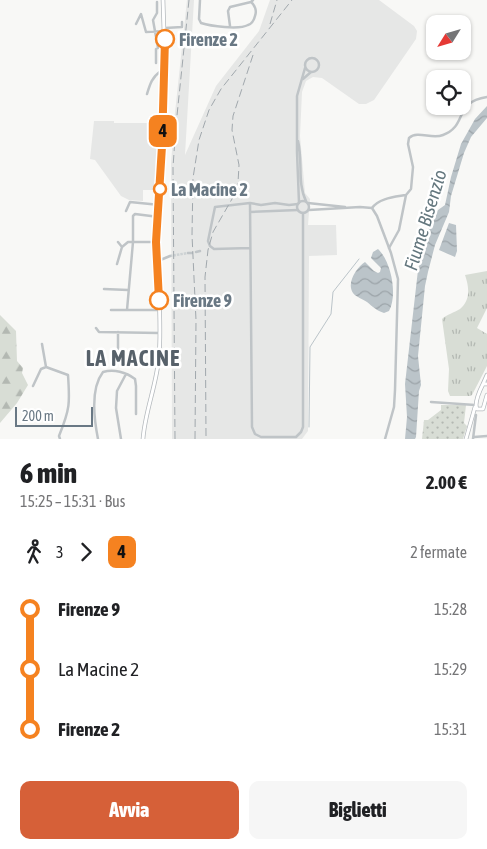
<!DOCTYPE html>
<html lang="it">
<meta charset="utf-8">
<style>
body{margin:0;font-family:"Asap Condensed",sans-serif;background:#f6f6f6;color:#202124;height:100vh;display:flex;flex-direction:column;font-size:19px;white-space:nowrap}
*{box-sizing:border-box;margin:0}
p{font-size:16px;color:#757577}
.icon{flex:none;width:28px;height:28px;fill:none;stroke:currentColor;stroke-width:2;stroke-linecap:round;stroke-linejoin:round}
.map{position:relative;height:439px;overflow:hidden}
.side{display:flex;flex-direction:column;background:#fff;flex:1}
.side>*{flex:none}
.badge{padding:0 10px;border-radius:8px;font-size:18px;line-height:32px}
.needle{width:32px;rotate:233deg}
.tools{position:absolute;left:426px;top:15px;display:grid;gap:10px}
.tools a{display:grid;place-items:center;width:45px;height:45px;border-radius:10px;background:#fff;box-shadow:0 1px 4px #0004;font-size:25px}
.scale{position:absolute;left:15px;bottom:12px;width:78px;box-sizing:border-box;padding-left:5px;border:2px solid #697884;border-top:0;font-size:14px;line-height:18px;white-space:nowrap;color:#697884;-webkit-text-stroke:4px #fff;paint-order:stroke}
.map>.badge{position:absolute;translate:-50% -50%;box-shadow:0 0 0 2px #fff}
.legs{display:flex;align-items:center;gap:8px;height:55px;padding:0 20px;font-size:16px}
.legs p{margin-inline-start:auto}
.head{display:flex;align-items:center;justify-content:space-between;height:85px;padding:0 20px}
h1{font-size:28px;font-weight:800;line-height:38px}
.primary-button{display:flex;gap:10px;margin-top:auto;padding:10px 20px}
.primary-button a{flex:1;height:58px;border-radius:10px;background:#d66038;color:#fff;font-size:20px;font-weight:800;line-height:58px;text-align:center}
.primary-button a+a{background:#f6f6f6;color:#202124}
ul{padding:0 20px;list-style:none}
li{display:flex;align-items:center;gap:18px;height:60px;font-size:19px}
li i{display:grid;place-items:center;width:8px;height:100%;margin:0 6px;background:currentColor}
li i::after{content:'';width:12px;height:12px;margin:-6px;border:4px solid;border-radius:50%;background:#fff}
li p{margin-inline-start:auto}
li:first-child i{background:linear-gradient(#0000 50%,currentColor 0)}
li:last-child i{background:linear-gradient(currentColor 50%,#0000 0)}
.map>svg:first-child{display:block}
</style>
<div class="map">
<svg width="487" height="439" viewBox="0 0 487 439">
<defs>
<pattern id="grass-tufts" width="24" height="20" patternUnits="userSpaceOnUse" patternTransform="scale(1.25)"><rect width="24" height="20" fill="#d8ddd5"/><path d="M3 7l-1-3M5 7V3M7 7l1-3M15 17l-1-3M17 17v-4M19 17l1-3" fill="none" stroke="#b3b8b2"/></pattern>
<pattern id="forest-firs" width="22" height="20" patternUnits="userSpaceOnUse" patternTransform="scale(1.25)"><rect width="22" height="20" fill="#d8ddd5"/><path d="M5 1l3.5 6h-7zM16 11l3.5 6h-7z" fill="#b3b8b2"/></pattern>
<pattern id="park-dots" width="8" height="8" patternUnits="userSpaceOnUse" patternTransform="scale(1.25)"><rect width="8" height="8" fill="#d8ddd5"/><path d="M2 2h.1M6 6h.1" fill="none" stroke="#b3b8b2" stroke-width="1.8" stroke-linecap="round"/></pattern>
<pattern id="water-waves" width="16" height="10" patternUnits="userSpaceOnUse" patternTransform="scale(1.25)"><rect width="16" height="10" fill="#bbc4c9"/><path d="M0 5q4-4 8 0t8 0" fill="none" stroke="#9ca4a9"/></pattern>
</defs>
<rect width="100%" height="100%" fill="#f8f8f6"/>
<!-- built -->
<path fill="#e6e7e6" d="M 187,0 L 194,0 L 185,155 L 216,86 L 259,31 L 270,0 L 379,0 L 414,26 L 417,31 L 416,39 L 374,100 L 366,104 L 359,104 L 322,78 L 313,77 L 306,81 L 302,92 L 300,136 L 305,193 L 310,199 L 308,225 L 336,225 L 337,255 L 309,256 L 308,431 L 302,439 L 172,439 L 171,164 L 174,122 Z
M 94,121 L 114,121 L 114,123 L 159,123 L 158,190 L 143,190 L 143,201 L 129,200 L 121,196 L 95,160 L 90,159 Z"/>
<!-- grass -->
<path fill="url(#grass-tufts)" d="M 487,271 L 487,308 L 477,328 L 487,334 L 487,366 L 472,395 L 470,396 L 450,396 L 448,391 L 449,369 L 442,319 C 447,314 454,313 460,309 C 471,300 469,287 465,275 Z"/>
<!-- forest -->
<path fill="url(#forest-firs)" d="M 0,315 L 16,331 L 17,361 L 23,368 L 22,373 L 28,385 L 17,403 L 0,423 Z"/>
<!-- park -->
<path fill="url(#park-dots)" d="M 441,405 L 466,405 L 464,423 L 467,426 L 463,439 L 422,439 L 424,420 L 428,420 L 441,410 Z"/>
<!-- water -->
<path fill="url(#water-waves)" d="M 487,106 L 487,118 L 471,137 L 464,153 L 451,196 L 449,212 L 435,245 L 428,272 L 425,286 L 418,356 L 421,385 L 419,391 L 416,437 L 415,439 L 405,439 L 407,417 L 405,384 L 418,270 L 426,235 L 432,220 L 438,210 L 445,205 L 451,177 L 461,144 L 475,119 Z
M 449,223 L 456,225 L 457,251 L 455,257 L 439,250 Z
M 378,249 C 391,261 398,295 389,311 L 384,313 C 377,311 372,306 367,302 C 363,299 356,297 353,293 C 346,283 357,267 365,262 L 374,271 L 378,273 L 380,272 L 381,268 L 371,258 L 373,252 Z"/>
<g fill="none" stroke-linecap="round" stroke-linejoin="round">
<!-- stream -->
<path stroke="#bbc4c9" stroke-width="1" d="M 309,427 L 310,347 L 331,314 L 333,292 L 359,259"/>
<!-- minor-tunnel -->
<path stroke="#cdd2d4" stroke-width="2.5" stroke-dasharray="2.5 1" stroke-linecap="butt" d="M 170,256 L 188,253"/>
<!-- secondary casing -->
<g stroke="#b4b9bd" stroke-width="4.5">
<path id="secondary" d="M 483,384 L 487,375
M 487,384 L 483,384 C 480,390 474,403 477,409 L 483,409 L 487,395
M 143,439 C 145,411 157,384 159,356 C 163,310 154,263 159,217 L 165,64 L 163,0
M 466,439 L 475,407"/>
</g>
<!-- minor -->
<path stroke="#bfc4c7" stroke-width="2.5" d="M 200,0 L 199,19 L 201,23 C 210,26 239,30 248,25 C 252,24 254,20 255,16 C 257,11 255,5 251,2 L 253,0
M 136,24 L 141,14 L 146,32 L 165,31
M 230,26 L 228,11 L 230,7 L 251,2
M 165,28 L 182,27 L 182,22
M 156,63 L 156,49 L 158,48 L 153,20 L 157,13 L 157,2
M 147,94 C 150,84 152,77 161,71 L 165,71
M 298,204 L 289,205 L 275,203 L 261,205 L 250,203 L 252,427 L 255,434 L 261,437 L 296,437 L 301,432 L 303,427 L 303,213
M 372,208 C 379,198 395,197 406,195
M 126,211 L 130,202 L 160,205
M 250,212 L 298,210
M 118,242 L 122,247 L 128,242 L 157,242
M 250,248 L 214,249 L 210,246 L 208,241 L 215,207 L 250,203
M 389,248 L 399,230 L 406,195 L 411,189 L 413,167 L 408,144 L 409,138 C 418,130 432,140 443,135 C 468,126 453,102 487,97
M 196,252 L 200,251
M 188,253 L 192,253
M 158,261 L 170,256
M 117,264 L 122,247
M 104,289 L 128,290
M 111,310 L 159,310
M 127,310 L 133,242 L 133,216 L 135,214 L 159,217
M 96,328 L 99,332 L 159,333
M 118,332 L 118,356
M 42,344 L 46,367
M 46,367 L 68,375 C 70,403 70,409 59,436 L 60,439
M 33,386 L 41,369 L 46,367
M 431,402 L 475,405
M 474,437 L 487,436
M 98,439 C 94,419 90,389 103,372 C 114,369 126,372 135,379 L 136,386 L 136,414
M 121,439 L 116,408 L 117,391 L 126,374
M 473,439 L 476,415"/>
<!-- tertiary -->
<path stroke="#bfc4c7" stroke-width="2.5" d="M305 65a7 7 0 1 1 14 0a7 7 0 1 1-14 0Z
M 303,79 L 311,72
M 298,141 C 303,161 297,183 306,201
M297 207a6 6 0 1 1 12 0a6 6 0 1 1-12 0Z
M 299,203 L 297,152 L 297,96 L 305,68
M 308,203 L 345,207
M 309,210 L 360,207 L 372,208 L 377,216 L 391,253 L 398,279 L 395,390 L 394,407 L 385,439"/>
<!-- secondary -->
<use href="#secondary" stroke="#fff" stroke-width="3"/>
<!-- rail -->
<path stroke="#a1a8ad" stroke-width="1" stroke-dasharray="8 4" stroke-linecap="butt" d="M 270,24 L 277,0
M 206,436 L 205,277 L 208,250 L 213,232 L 232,199 L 238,183 L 239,165 L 232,130 L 233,116 L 254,52
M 175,439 L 173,167 L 176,125 L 189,0
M 195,439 L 196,320 L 192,235 L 193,178 L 199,140 L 209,110 L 221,89 L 292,0"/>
</g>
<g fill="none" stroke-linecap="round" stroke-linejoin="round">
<!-- line-1 casing -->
<g stroke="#fff" stroke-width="11">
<path id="line-1" d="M 159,300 L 156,242 L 162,146 L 165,39"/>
</g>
<!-- line-1 -->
<use href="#line-1" stroke="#f58220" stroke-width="8"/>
</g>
<!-- markers -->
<g fill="#fff" stroke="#f58220" stroke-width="2.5">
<circle cx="165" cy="39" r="9"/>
<circle cx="160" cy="189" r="6"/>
<circle cx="159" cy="300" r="9"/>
</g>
<g text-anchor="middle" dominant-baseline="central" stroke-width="5" stroke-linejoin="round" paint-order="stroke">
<!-- stop labels -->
<g font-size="18" font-weight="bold" fill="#697884" stroke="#fff" text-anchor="start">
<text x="179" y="39">Firenze 2</text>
<text x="171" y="189">La Macine 2</text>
<text x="173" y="300">Firenze 9</text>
</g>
<!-- water labels -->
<g font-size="19" font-style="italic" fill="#65787f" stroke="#fff">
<text transform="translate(425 220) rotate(-73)">Fiume Bisenzio</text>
</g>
<!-- district labels -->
<g font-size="22" font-weight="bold" letter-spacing="1" fill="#57616a" stroke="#fff">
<text x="133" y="358">LA MACINE</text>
</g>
</g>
</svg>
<div class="tools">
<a><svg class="needle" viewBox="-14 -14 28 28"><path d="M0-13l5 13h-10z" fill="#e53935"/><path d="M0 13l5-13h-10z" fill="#757577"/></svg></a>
<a><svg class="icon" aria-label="locate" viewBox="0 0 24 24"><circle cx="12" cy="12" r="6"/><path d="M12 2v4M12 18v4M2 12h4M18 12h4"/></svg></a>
</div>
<div class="scale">200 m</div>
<b class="badge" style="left:163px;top:131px;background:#f58220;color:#111">4</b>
</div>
<section class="side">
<div class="head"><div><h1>6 min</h1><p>15:25 – 15:31 · Bus</p></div><b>2.00 €</b></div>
<div class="legs"><svg class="icon" aria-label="walk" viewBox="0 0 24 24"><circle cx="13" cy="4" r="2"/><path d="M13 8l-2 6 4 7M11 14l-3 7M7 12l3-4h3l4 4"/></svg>3<svg class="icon" aria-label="forward" viewBox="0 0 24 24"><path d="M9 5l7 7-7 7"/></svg><b class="badge" style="background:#f58220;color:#111">4</b><p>2 fermate</p></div>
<ul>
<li><i style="color:#f58220"></i><b>Firenze 9</b><p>15:28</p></li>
<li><i style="color:#f58220"></i><span>La Macine 2</span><p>15:29</p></li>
<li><i style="color:#f58220"></i><b>Firenze 2</b><p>15:31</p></li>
</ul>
<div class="primary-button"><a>Avvia</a><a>Biglietti</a></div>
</section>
